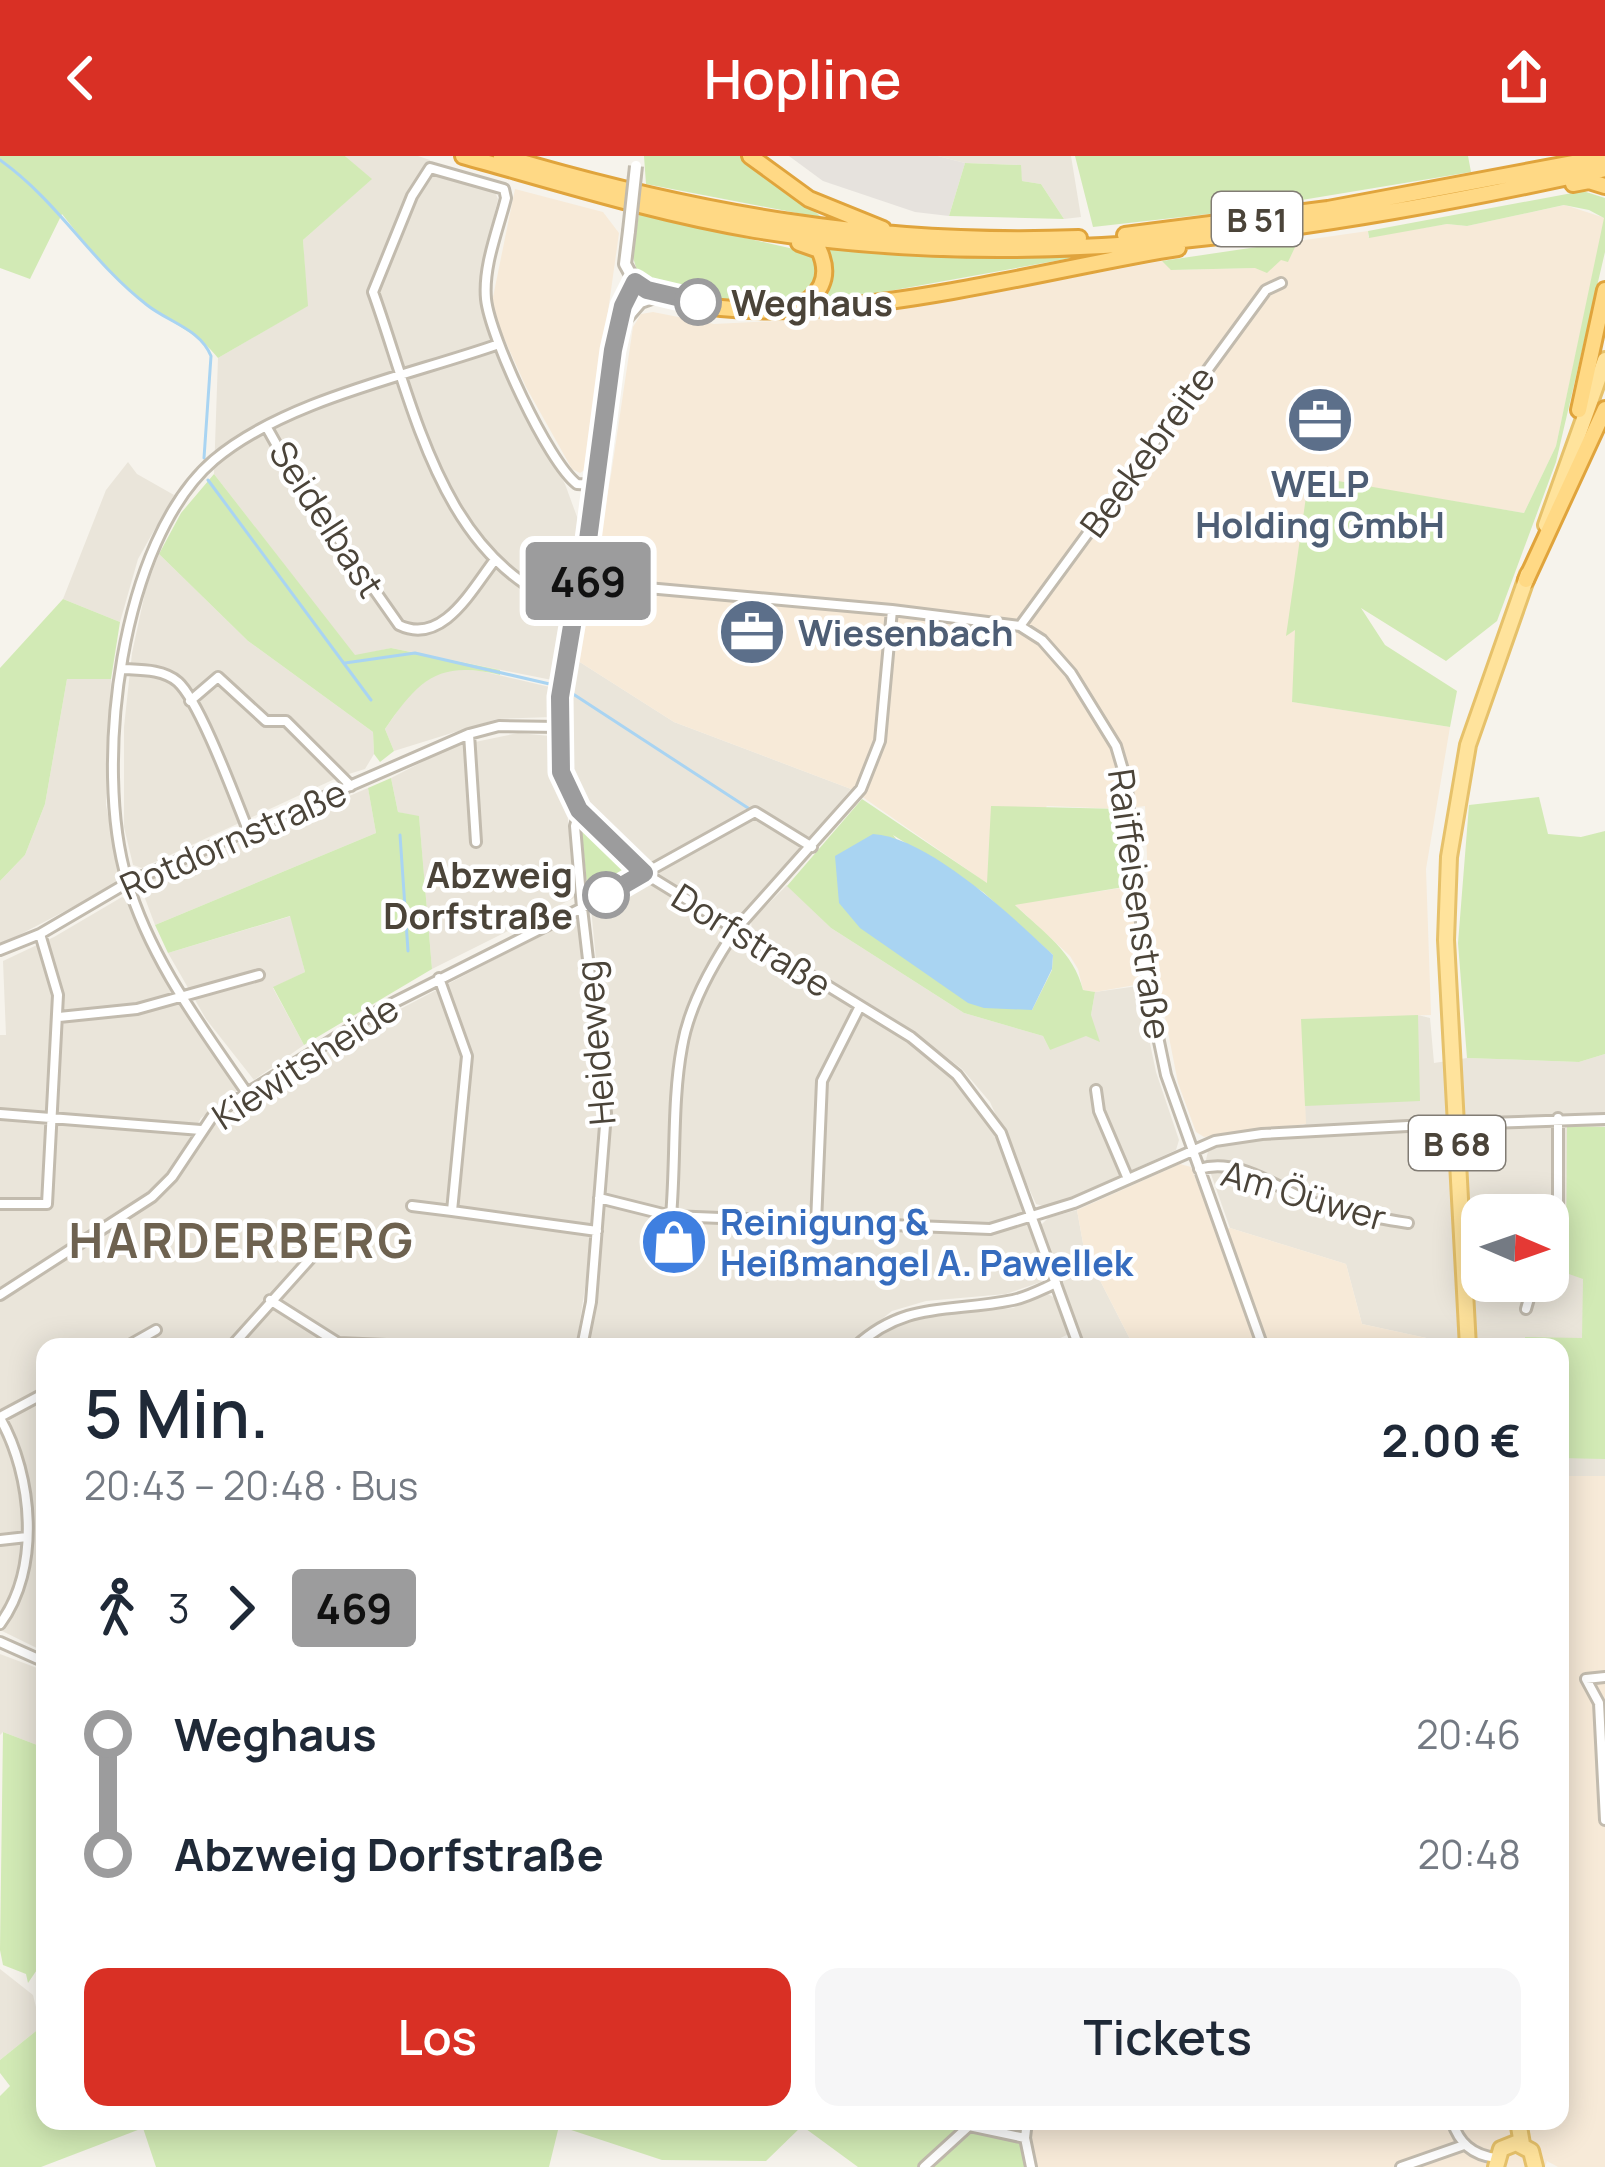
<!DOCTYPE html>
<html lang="de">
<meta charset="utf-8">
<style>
body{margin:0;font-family:Manrope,sans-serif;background:#f6f6f7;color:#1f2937;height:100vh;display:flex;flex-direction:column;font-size:45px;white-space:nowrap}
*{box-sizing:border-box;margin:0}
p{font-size:39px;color:#747a83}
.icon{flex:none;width:66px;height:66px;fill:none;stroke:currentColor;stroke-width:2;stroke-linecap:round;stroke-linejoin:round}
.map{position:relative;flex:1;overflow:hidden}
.side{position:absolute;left:36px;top:1182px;width:1533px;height:792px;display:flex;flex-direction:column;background:#fff;border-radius:24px;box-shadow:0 6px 30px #0003}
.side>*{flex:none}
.badge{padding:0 24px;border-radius:9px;font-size:42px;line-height:78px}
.needle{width:78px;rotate:92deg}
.tools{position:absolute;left:1461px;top:1038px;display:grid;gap:24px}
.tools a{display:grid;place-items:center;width:108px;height:108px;border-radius:24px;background:#fff;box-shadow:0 6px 30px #0003;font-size:60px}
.map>.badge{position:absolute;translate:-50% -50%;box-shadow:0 0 0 6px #fff}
.legs{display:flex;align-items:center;gap:18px;height:132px;padding:0 48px;font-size:39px}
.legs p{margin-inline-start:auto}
.headline{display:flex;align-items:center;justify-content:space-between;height:204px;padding:0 48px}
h1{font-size:66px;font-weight:600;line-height:90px}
.cta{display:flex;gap:24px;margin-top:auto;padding:24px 48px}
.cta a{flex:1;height:138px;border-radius:24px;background:#d93025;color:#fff;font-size:48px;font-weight:600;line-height:138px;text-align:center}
.cta a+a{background:#f6f6f7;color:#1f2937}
ul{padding:0 48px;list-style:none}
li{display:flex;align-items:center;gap:42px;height:120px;font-size:45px}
li i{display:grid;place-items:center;width:18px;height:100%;margin:0 15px;background:currentColor}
li i::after{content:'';width:30px;height:30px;margin:-15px;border:9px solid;border-radius:50%;background:#fff}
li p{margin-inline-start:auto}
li:first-child i{background:linear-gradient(#0000 50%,currentColor 0)}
li:last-child i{background:linear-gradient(currentColor 50%,#0000 0)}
header{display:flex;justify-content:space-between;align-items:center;height:156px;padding:0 48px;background:#d93025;color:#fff;font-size:54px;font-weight:600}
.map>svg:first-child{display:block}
</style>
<header><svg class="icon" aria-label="back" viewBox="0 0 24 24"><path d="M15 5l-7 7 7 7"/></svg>Hopline<svg class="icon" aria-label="share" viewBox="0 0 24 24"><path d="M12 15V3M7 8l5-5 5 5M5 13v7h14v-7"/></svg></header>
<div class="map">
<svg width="1605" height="2011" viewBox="0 0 1605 2011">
<rect width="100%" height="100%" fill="#f6f3ec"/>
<!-- residential -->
<path fill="#eae5da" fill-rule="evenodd" d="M 345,0 L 418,0 L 430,4 L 435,19 L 494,34 L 498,43 L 481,116 L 482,157 L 495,197 L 565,328 L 580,369 L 557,525 L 391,492 L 355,500 L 214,318 L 218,202 L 307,150 L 303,84 L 371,23 Z
M 938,0 L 1071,0 L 1081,61 L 1064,63 L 1041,28 L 1022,25 L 1020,9 L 965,7 Z
M 128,306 L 137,318 L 174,339 L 138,403 L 120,466 L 63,443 L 106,334 Z
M 159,398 L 248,485 L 373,576 L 374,598 L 365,613 L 339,621 L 142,712 L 133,709 L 124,671 L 124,571 L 132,497 L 146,432 Z
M 575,503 L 674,566 L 851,633 L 741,763 L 734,765 L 657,718 L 604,671 L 574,632 L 567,608 L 566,570 Z
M 459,513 L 481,515 L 554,532 L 552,561 L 497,563 L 394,595 L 385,573 L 410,537 L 439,515 Z
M 67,523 L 111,523 L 106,649 L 119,713 L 115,729 L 0,789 L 0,725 L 25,699 L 45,648 Z
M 518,577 L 550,580 L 558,632 L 567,652 L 574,742 L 432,813 L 419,661 L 398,656 L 391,622 L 451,591 Z
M 368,632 L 376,677 L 155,769 L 143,737 L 149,725 Z
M 645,724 L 916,890 L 955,926 L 987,964 L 1008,1006 L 1047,1117 L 1041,1126 L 1006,1138 L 926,1145 L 892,1155 L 847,1191 L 588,1191 L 601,1101 L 611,957 L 591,752 Z
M 787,729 L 831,772 L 964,857 L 1043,880 L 1050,894 L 1091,859 L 1095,836 L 1138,830 L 1156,916 L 1179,984 L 1176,994 L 1075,1040 L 1043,1050 L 1036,1048 L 990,946 L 962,913 L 903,868 L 752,775 L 751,765 Z
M 122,741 L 130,746 L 149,792 L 186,858 L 238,934 L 201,962 L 173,1011 L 148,1036 L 0,1135 L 0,879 L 6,879 L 3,805 L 54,781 Z
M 291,760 L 305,816 L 273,832 L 304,889 L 254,924 L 206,863 L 168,797 Z
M 573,762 L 580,766 L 600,967 L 587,1118 L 576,1191 L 45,1191 L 45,1496 L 0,1474 L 0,1144 L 164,1038 L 180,1021 L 202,980 L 214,969 L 368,870 Z
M 1418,859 L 1430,862 L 1434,907 L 1467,902 L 1579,906 L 1605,898 L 1605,1320 L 1560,1320 L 1560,1191 L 1468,1191 L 1362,1168 L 1346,1108 L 1230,1072 L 1206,1004 L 1208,995 L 1235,986 L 1305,981 L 1301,863 ZM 1482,1059 L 1548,1059 L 1548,1125 L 1482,1125 Z
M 1077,1054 L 1084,1093 L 1134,1191 L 1085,1191 L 1041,1069 L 1048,1062 Z
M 1048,1138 L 1055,1142 L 1069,1178 L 1041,1191 L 866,1191 L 888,1172 L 922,1160 L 1013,1152 Z
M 0,1498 L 45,1515 L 45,1592 L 3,1576 L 0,1579 Z
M 0,1813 L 33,1839 L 41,1871 L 0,1904 Z"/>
<!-- commercial -->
<path fill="#f7ead8" d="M 515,33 L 603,56 L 619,77 L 586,313 L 580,317 L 572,313 L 526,231 L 499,171 L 492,146 Z
M 1565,49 L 1605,62 L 1556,290 L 1524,357 L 1309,321 L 1292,546 L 1450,571 L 1426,713 L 1431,859 L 1302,863 L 1306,968 L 1204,981 L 1196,976 L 1178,927 L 1158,825 L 1095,836 L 1083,834 L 1078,813 L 1070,800 L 1014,748 L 1148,728 L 1145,650 L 1122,653 L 1047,650 L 988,728 L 851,633 L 674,566 L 575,503 L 611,319 L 633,171 L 641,158 L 653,156 L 714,168 L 858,161 L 1162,105 L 1172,114 L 1255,112 L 1282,103 L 1288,105 L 1298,85 L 1368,75 L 1368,81 L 1447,68 L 1467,70 Z
M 1180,1008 L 1191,1011 L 1216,1075 L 1230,1072 L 1346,1108 L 1362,1168 L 1468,1191 L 1134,1191 L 1084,1093 L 1077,1054 Z
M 1560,1320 L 1605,1320 L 1605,2011 L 1558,2011 L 1547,2005 L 1545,2011 L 1031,2011 L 963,1965 L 1560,1965 Z"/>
<!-- industrial -->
<path fill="#e6e2dd" d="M 789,0 L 938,0 L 965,7 L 949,60 L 915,56 L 823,25 Z"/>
<!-- green -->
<path fill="#d2eab5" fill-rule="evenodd" d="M 0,0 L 345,0 L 372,23 L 303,84 L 308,150 L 218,202 C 198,177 174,169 149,150 C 113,124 89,92 62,58 L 30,123 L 0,112 Z
M 644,0 L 741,0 L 823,62 L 646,28 Z
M 1075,0 L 1468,0 L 1471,16 L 1235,55 L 1093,71 Z
M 965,7 L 1021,9 L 1022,25 L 1041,28 L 1064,63 L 949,60 Z
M 1583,35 L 1605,42 L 1605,96 L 1556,306 L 1497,465 L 1446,505 L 1361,452 L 1385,489 L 1457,535 L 1450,571 L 1292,546 L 1295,474 L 1286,480 L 1309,320 L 1524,357 L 1556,290 L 1604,62 L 1589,54 L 1564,49 L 1467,70 L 1447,68 L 1369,82 L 1368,75 Z
M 639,58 L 807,96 L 819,106 C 818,120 818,132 806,141 C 773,163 672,134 638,118 L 632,98 Z
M 1298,85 L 1288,106 L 1281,104 L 1267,117 L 1255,112 L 1171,114 L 1162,105 Z
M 828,90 L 971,101 L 1088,99 L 817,148 C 835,131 836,113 828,90 Z
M 214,318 L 355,499 L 391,492 L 500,514 L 500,519 C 438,504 419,524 385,573 L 394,595 L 380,606 L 374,598 L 373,576 L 248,485 L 159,398 L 181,357 Z
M 63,443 L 120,466 L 111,523 L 67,523 L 45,648 L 25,699 L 0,725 L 0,512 Z
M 391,622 L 398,656 L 419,660 L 432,813 L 304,889 L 273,831 L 305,816 L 290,760 L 168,797 L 155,769 L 376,677 L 368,632 Z
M 1539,641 L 1548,678 L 1581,681 L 1605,675 L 1605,898 L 1579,906 L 1467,902 L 1458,787 L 1469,649 Z
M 862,643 L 987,727 L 991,650 L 1122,653 L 1130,730 L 1015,749 C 1042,775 1074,796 1083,834 L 1095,836 L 1091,859 L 1100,886 L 1086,880 L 1050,894 L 1043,880 L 964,857 L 831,772 L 787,730 ZM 893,679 L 983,736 L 1053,799 L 1052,814 L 1032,854 Z
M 581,669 L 630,715 L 588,739 Z
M 1418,859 L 1420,945 L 1305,950 L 1301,863 Z
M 1567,970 L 1605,971 L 1605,1303 L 1560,1302 L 1560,1191 L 1525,1191 L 1525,1181 L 1582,1182 L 1583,1123 L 1566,1117 Z
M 3,1576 L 45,1592 L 45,1802 L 28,1827 L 26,1818 L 3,1809 L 0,1794 Z
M 41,1871 L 45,1885 L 45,1965 L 962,1965 L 1025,1982 L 1031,2011 L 858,2011 L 802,1970 L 766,2005 L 662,2004 L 559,1970 L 549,2011 L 156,2011 L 143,1972 L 41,2011 L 0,2011 L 0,1940 L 10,1930 L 0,1917 L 0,1904 Z"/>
<!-- water -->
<path fill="#a9d4f2" d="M 873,678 C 928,681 1013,761 1053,799 L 1052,813 L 1032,854 L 984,852 L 968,847 L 860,772 L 839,747 L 835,700 Z"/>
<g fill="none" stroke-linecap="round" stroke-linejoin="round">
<!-- stream -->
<path stroke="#a9d4f2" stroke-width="3" d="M 0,4 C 60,47 90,105 147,149 C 170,167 200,173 211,200 L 204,302
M 208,324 L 371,544
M 345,507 L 415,497 L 554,529
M 570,536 L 748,652
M 400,679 L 408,795"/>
<!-- minor casing -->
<g stroke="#c2bbae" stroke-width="14">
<path id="minor" d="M 635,127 L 618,166 L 586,399 L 590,422 L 575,452 L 560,541 L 558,599 L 563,625 L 579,654 L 644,717 L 911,881 L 957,919 L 1001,977 L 1079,1191
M 621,170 L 641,147 L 663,139
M 266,270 L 293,318 L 399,469 C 442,490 471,435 494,405
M 590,422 L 614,429 L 892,454 L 1020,470 L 1042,484 L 1071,517 L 1116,590 L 1126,624 L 1148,833 L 1166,919 L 1263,1191
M 575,452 C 442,411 414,249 373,136 L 412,40 L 430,12 L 504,33 L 506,42 C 498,74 483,110 486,143 C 490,181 548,306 577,328 L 594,329
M 1020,470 L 1266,134 L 1281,127
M 122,513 C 140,514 163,513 178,526 C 200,546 235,642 248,674
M 190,545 L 218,521 L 266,565 L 286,565 L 351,630
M 469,578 L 476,686
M 579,655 L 575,670 L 582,752 L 606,957 L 591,1146 L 582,1191
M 0,794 L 40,778 L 127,727 L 469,578 L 499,570 L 559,571
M 439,822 L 467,900 L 452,1055 L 597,1075
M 59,861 L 137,853 L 259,819
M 1096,934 L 1099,955 L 1128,1023
M 247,937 C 201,870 150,803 127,724 C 93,611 120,384 214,304 C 285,244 411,219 499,188
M 0,958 L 201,974
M 1488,967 L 1605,963
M 1199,1013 C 1239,1000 1279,1034 1315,1047 C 1345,1057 1377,1062 1408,1067
M 599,1042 L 671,1060 L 990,1073 L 1074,1047 L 1215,985 L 1262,978 L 1426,969
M 0,1048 L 47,1048 L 58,839 L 40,778
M 412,1050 L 452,1055
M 671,1060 C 676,1004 672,945 682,891 C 689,849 713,807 737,772 L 861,633 L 880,585 L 892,454
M 816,1067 L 822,925 L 859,852
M 1548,1082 L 1558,1064 L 1558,962
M 0,1139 L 152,1041 L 172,1021 L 212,961 L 247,937 L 385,851 L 582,752 L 755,656 L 812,691
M 270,1144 L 338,1187 L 435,1191
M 1526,1153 L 1534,1125
M 126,1191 L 156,1174
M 231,1191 L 334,1076
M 855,1191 C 906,1144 951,1157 1013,1144 C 1028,1141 1042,1133 1056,1127
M 0,1261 L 45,1237
M 0,1262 C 33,1320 41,1413 0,1468
M 0,1384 L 27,1381
M 0,1486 L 45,1506
M 1605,1521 L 1586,1523 L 1599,1547 L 1605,1664
M 1027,1965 L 1025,1982 L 1031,2011
M 1452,1965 C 1459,1987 1472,1999 1496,2002
M 924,2011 L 969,1970 L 1025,1982
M 1401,2011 L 1464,1989"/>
</g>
<!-- tertiary casing -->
<g stroke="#c2bbae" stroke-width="16">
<path id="tertiary" d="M 629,75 L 625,108 L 635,126"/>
</g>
<!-- primary casing -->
<g stroke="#e6c16a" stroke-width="20">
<path id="primary" d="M 1546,369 L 1605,204
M 1468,1191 L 1446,784 L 1449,701 L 1468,589 L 1528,418
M 1518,1965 L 1522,1988
M 1496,2011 L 1501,1993 L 1516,1987 L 1531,1995 L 1535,2011"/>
</g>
<!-- trunk casing -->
<g stroke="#e0a43c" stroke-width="20">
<path id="trunk" d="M 463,0 C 560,27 655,57 755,74 C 1039,121 1327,74 1605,13
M 501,0 C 693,57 877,90 1079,82
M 750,0 L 809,43 L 883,73
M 1573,28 L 1589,25 L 1605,30
M 1125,79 L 1328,53 L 1605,1
M 635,126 C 749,199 1046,111 1178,92
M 793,153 C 820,141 832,122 819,94 L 799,87
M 1579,254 L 1605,134
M 1526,424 L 1605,253"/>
</g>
<!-- minor -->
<use href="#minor" stroke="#fff" stroke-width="8"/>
<!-- tertiary -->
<use href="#tertiary" stroke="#fff" stroke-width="10"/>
<!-- primary -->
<use href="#primary" stroke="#ffe39c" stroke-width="14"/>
<!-- trunk -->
<use href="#trunk" stroke="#ffd985" stroke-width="14"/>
<!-- minor-bridge casing -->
<g stroke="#c2bbae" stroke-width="14" stroke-linecap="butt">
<path id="minor-bridge" d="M 1426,969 L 1488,967"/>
</g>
<!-- tertiary-bridge casing -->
<g stroke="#c2bbae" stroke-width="16" stroke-linecap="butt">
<path id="tertiary-bridge" d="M 629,75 L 636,10"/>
</g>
<!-- minor-bridge -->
<use href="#minor-bridge" stroke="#fff" stroke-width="8"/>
<!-- tertiary-bridge -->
<use href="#tertiary-bridge" stroke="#fff" stroke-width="10"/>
</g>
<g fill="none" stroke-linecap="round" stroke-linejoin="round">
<!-- line-1 casing -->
<g stroke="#fff" stroke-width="27">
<path id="line-1" d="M 606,739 L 644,717 L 579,654 L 561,616 L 560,541 L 575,452 L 590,422 L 586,399 L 613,194 L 623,150 L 635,126 L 647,134 L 698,146"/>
</g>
<!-- line-1 -->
<use href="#line-1" stroke="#9c9c9d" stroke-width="18"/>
</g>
<!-- icons -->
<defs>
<g id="office-disc" transform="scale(3.45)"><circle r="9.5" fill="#5c6f8a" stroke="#fff"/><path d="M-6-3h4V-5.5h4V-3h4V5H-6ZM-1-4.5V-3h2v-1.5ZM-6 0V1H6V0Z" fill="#fff"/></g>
<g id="shop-disc" transform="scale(3.45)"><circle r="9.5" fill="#3f7fe0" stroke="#fff"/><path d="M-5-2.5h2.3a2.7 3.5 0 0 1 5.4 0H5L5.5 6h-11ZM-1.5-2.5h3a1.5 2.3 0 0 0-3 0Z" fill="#fff"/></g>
</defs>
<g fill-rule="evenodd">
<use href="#office-disc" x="1320" y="264"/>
<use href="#office-disc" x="752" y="476"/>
<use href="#shop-disc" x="674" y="1086"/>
</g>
<!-- markers -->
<g fill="#fff" stroke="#9c9c9d" stroke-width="6">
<circle cx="698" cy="146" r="21"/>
<circle cx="606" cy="739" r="21"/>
</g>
<g text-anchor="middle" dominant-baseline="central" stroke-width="9" stroke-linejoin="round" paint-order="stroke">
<!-- shield labels -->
<g fill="#fff" stroke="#817c74" stroke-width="3">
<rect x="1212" y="36" width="90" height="54" rx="9"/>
<rect x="1409" y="960" width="96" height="54" rx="9"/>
</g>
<g font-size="33" font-weight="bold" fill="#4b4439">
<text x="1257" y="63">B 51</text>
<text x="1457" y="987">B 68</text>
</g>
<!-- stop labels -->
<g font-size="36" font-weight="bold" fill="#4b4439" stroke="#fff" text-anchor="start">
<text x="731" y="146">Weghaus</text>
<text x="573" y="718" text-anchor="end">Abzweig<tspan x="573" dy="41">Dorfstraße</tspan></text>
</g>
<!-- street labels -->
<g font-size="36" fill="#4b4439" stroke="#fff">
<text transform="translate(1147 295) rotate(-54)">Beekebreite</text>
<text transform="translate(327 363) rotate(57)">Seidelbast</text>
<text transform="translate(233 683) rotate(-24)">Rotdornstraße</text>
<text transform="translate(1140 748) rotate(82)">Raiffeisenstraße</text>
<text transform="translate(752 784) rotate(32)">Dorfstraße</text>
<text transform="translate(595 887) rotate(-95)">Heideweg</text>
<text transform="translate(305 906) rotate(-33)">Kiewitsheide</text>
<text transform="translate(1304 1039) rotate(16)">Am Öüwer</text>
</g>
<!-- service labels -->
<g font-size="36" font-weight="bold" fill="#4e5e75" stroke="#fff">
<text x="1320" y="327">WELP<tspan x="1320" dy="41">Holding GmbH</tspan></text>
<text x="798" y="476" text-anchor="start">Wiesenbach</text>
</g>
<!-- shop labels -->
<g font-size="36" font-weight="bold" fill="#366cbe" stroke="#fff" text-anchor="start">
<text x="720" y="1065">Reinigung &amp;<tspan x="720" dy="41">Heißmangel A. Pawellek</tspan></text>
</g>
<!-- district labels -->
<g font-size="48" font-weight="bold" letter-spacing="3" fill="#6e6250" stroke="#fff">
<text x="242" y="1083">HARDERBERG</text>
</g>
</g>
</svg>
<div class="tools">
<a><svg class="needle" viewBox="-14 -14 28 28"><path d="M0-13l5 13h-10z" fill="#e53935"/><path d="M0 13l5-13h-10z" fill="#747a83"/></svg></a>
</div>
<b class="badge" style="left:588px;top:425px;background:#9c9c9d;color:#111">469</b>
<section class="side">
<div class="headline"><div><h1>5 Min.</h1><p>20:43 – 20:48 · Bus</p></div><b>2.00 €</b></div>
<div class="legs"><svg class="icon" aria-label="walk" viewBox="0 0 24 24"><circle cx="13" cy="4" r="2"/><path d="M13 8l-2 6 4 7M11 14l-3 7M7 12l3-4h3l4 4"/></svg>3<svg class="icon" aria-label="forward" viewBox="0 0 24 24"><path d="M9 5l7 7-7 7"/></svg><b class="badge" style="background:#9c9c9d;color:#111">469</b></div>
<ul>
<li><i style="color:#9c9c9d"></i><b>Weghaus</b><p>20:46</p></li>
<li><i style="color:#9c9c9d"></i><b>Abzweig Dorfstraße</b><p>20:48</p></li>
</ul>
<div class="cta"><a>Los</a><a>Tickets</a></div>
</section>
</div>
